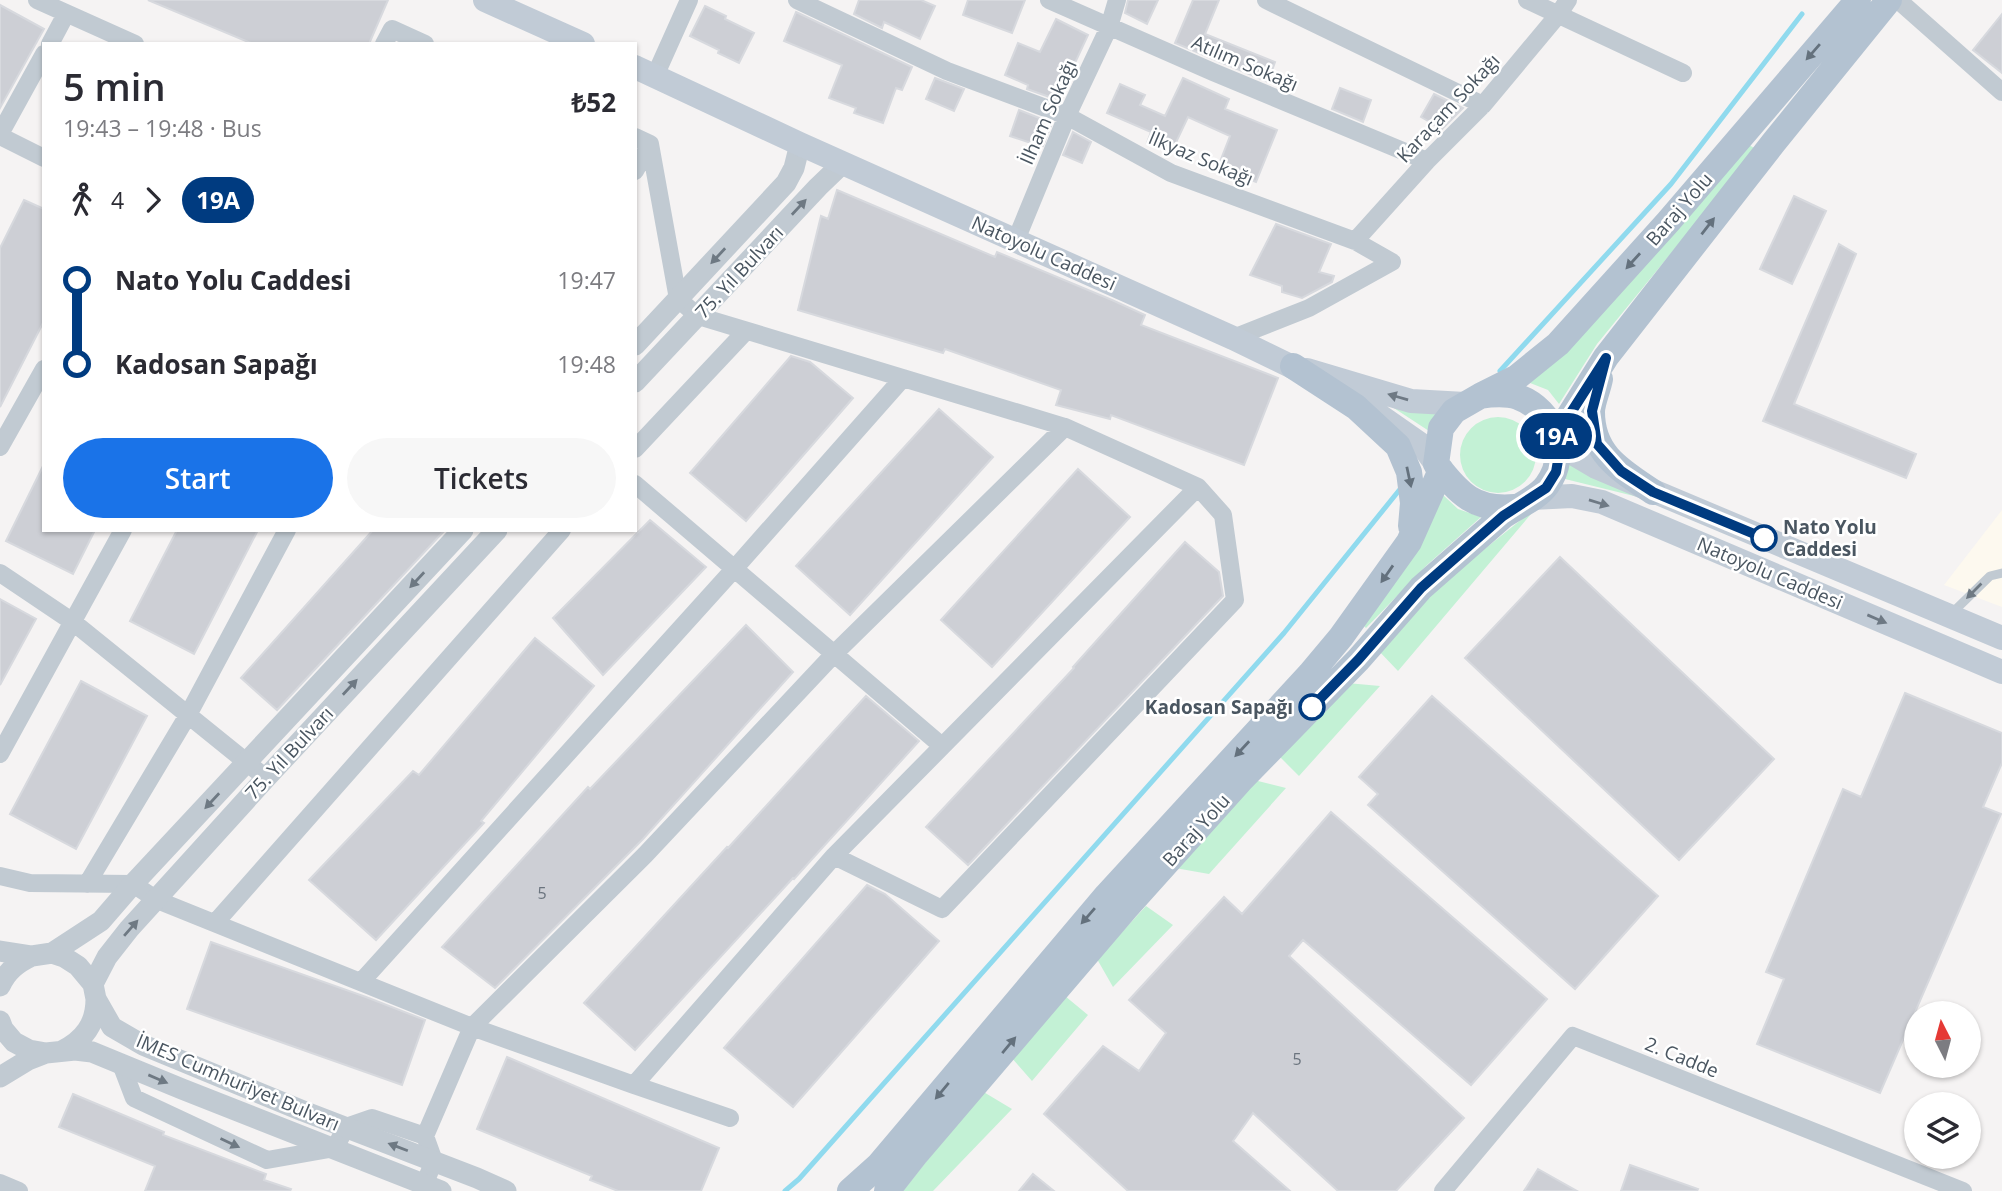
<!DOCTYPE html>
<meta charset="utf-8">
<style>
body{margin:0;font-family:"Open Sans",sans-serif;background:#f7f7f7;color:#2b2b33;height:100vh;display:flex;flex-direction:column;font-size:26px;white-space:nowrap}
*{box-sizing:border-box;margin:0}
p{font-size:23px;color:#7c7c81}
.icon{flex:none;width:38px;height:38px;fill:none;stroke:currentColor;stroke-width:2;stroke-linecap:round;stroke-linejoin:round}
.map{position:relative;flex:1;overflow:hidden}
.details{position:absolute;left:42px;top:42px;width:595px;height:490px;display:flex;flex-direction:column;background:#fff;border-radius:0px;box-shadow:0 2px 5px #0004}
.details>*{flex:none}
.badge{padding:0 14px;border-radius:23px;font-size:24px;line-height:46px}
.needle{width:46px;rotate:354deg}
.tools{position:absolute;left:1904px;top:1001px;display:grid;gap:14px}
.tools a{display:grid;place-items:center;width:77px;height:77px;border-radius:50%;background:#fff;box-shadow:0 2px 5px #0004;font-size:35px}
.map>.badge{position:absolute;translate:-50% -50%;box-shadow:0 0 0 4px #fff}
.legs{display:flex;align-items:center;gap:10px;height:77px;padding:0 21px;font-size:23px}
.legs p{margin-inline-start:auto}
.headline{display:flex;align-items:center;justify-content:space-between;height:119px;padding:0 21px}
h1{font-size:38px;font-weight:600;line-height:52px}
.action{display:flex;gap:14px;margin-top:auto;padding:14px 21px}
.action a{flex:1;height:80px;border-radius:42px;background:#1a73e8;color:#fff;font-size:28px;font-weight:600;line-height:80px;text-align:center}
.action a+a{background:#f7f7f7;color:#2b2b33}
ul{padding:0 21px;list-style:none}
li{display:flex;align-items:center;gap:24px;height:84px;font-size:26px}
li i{display:grid;place-items:center;width:10px;height:100%;margin:0 9px;background:currentColor}
li i::after{content:'';width:18px;height:18px;margin:-9px;border:5px solid;border-radius:50%;background:#fff}
li p{margin-inline-start:auto}
li:first-child i{background:linear-gradient(#0000 50%,currentColor 0)}
li:last-child i{background:linear-gradient(currentColor 50%,#0000 0)}
.map>svg:first-child{display:block}
</style>
<div class="map">
<svg width="2002" height="1191" viewBox="0 0 2002 1191">
<rect width="100%" height="100%" fill="#f5f3f3"/>
<!-- commercial -->
<path fill="#fdf9ef" d="M 2002,510 L 2002,607 L 1944,585 Z"/>
<!-- green -->
<path fill="#c3f1d5" d="M 1749,145 L 1756,149 L 1597,344 L 1559,404 L 1548,390 L 1525,381 Z
M 1377,397 L 1440,412 L 1429,431 Z
M1460 455a38 38 0 1 1 76 0a38 38 0 1 1-76 0Z
M 1569,458 L 1638,497 L 1565,479 Z
M 1442,494 L 1458,509 L 1481,517 L 1427,565 L 1366,628 L 1361,623 Z
M 1537,507 L 1398,671 L 1377,649 L 1425,597 Z
M 1347,683 L 1380,686 L 1299,776 L 1279,756 Z
M 1254,780 L 1286,788 L 1209,874 L 1175,868 Z
M 1146,906 L 1173,925 L 1113,987 L 1097,959 Z
M 1065,996 L 1088,1015 L 1032,1081 L 1010,1056 Z
M 982,1091 L 1012,1109 L 933,1191 L 903,1191 Z"/>
<g fill="none" stroke-linecap="round" stroke-linejoin="round">
<!-- stream -->
<path stroke="#90daee" stroke-width="5" d="M 1500,371 L 1671,184 L 1802,14
M 785,1191 L 799,1179 L 1284,633 L 1401,488"/>
</g>
<!-- building -->
<path fill="#cdcfd5" stroke="#d7d9de" stroke-width="2" d="M 148,0 L 388,0 L 369,44 L 253,44 Z
M 859,0 L 921,0 L 935,6 L 920,39 L 884,22 L 882,28 L 854,14 Z
M 968,0 L 1025,0 L 1012,33 L 963,15 Z
M 1128,0 L 1158,0 L 1147,24 L 1125,13 Z
M 1193,0 L 1219,0 L 1205,34 L 1275,62 L 1268,82 L 1175,43 Z
M 0,5 L 44,29 L 0,108 Z
M 705,6 L 726,16 L 725,19 L 754,33 L 739,63 L 718,53 L 719,50 L 690,36 Z
M 796,12 L 912,67 L 902,90 L 896,88 L 883,123 L 854,113 L 856,108 L 829,98 L 842,65 L 784,41 Z
M 2002,14 L 2002,73 L 1973,50 Z
M 1056,19 L 1088,35 L 1075,63 L 1071,61 L 1055,99 L 1027,89 L 1028,85 L 1005,75 L 1018,43 L 1040,52 Z
M 935,78 L 964,89 L 954,111 L 926,99 Z
M 1183,78 L 1229,99 L 1225,109 L 1277,130 L 1256,182 L 1218,167 L 1230,136 L 1188,117 L 1171,153 L 1147,143 L 1151,132 L 1107,113 L 1120,84 L 1145,95 L 1140,105 L 1165,116 Z
M 1340,88 L 1371,100 L 1363,122 L 1332,109 Z
M 1434,94 L 1463,108 L 1442,129 L 1421,117 Z
M 1019,110 L 1052,123 L 1043,146 L 1040,145 L 1040,146 L 1010,136 Z
M 1073,132 L 1091,142 L 1082,163 L 1063,155 Z
M 837,190 L 995,257 L 997,252 L 1112,300 L 1145,315 L 1141,325 L 1278,378 L 1244,465 L 1111,415 L 1110,419 L 1056,405 L 1061,390 L 945,349 L 943,353 L 798,310 L 821,216 L 828,219 Z
M 1794,196 L 1826,211 L 1792,284 L 1760,269 Z
M 24,200 L 44,209 L 44,321 L 0,407 L 0,248 Z
M 1276,224 L 1331,244 L 1319,272 L 1334,276 L 1332,282 L 1302,298 L 1282,292 L 1282,286 L 1250,275 Z
M 1839,244 L 1856,254 L 1794,404 L 1916,454 L 1906,478 L 1763,421 Z
M 791,356 L 810,362 L 853,398 L 746,521 L 690,473 Z
M 939,409 L 993,457 L 850,615 L 796,566 Z
M 44,464 L 44,530 L 95,530 L 73,574 L 6,541 Z
M 1078,469 L 1130,517 L 992,667 L 941,620 Z
M 650,520 L 706,567 L 603,675 L 553,618 Z
M 177,530 L 258,530 L 194,654 L 130,621 Z
M 373,530 L 445,530 L 277,710 L 241,678 Z
M 1185,542 L 1219,572 L 1223,596 L 968,865 L 926,827 L 1074,668 L 1073,667 Z
M 1560,557 L 1774,759 L 1679,860 L 1465,658 Z
M 0,599 L 36,619 L 0,685 Z
M 746,625 L 793,672 L 643,839 L 495,988 L 442,947 L 588,787 L 590,789 Z
M 535,638 L 594,686 L 481,821 L 484,823 L 376,940 L 309,880 L 413,771 L 419,775 Z
M 81,681 L 147,716 L 76,849 L 10,814 Z
M 1905,693 L 2002,733 L 2002,763 L 1983,807 L 2001,814 L 1880,1093 L 1757,1044 L 1784,979 L 1766,972 L 1843,789 L 1861,797 Z
M 866,696 L 919,741 L 794,879 L 793,878 L 635,1050 L 584,1003 L 727,847 L 728,848 Z
M 1432,696 L 1658,896 L 1575,989 L 1368,805 L 1378,794 L 1359,777 Z
M 1331,812 L 1547,999 L 1471,1085 L 1303,940 L 1289,956 L 1464,1118 L 1396,1191 L 1338,1191 L 1253,1113 L 1233,1141 L 1290,1191 L 1128,1191 L 1044,1114 L 1103,1046 L 1139,1071 L 1166,1033 L 1129,1000 L 1224,897 L 1242,914 Z
M 867,885 L 885,894 L 939,941 L 793,1107 L 724,1048 Z
M 211,942 L 366,997 L 425,1020 L 402,1085 L 187,1009 Z
M 507,1057 L 719,1148 L 701,1191 L 618,1191 L 590,1180 L 592,1176 L 477,1129 Z
M 73,1094 L 164,1132 L 163,1135 L 266,1174 L 264,1180 L 291,1189 L 290,1191 L 145,1191 L 155,1166 L 59,1127 Z
M 1630,1165 L 1698,1189 L 1697,1191 L 1621,1191 Z
M 1538,1169 L 1577,1191 L 1524,1191 Z
M 1033,1174 L 1054,1191 L 1019,1191 Z"/>
<g fill="none" stroke-linecap="round" stroke-linejoin="round">
<!-- service -->
<path stroke="#c1cad2" stroke-width="9" d="M 1950,615 L 1990,576 L 2002,573"/>
<!-- minor -->
<path stroke="#c1cad2" stroke-width="18" d="M 37,0 L 135,44
M 797,0 L 947,71 L 1067,116 L 1171,173 L 1355,241 L 1392,262 L 1309,308 L 1233,338
M 1049,0 L 1213,72 L 1427,161
M 1266,0 L 1483,105
M 1527,0 L 1683,73
M 1898,0 L 2002,92
M 50,44 L 66,14
M 384,44 L 392,29 L 425,44
M 655,76 L 689,0
M 0,134 L 44,54
M 0,136 L 44,158
M 635,137 L 650,144 L 678,299 L 698,316 L 1065,427
M 635,171 L 650,144
M 1016,240 L 1067,116 L 1109,27 L 1117,0
M 1355,241 L 1427,161 L 1483,105 L 1558,15 L 1568,0
M 0,447 L 44,369
M 635,449 L 746,331
M 635,484 L 942,746
M 0,573 L 73,622 L 266,778
M 0,754 L 123,530
M 834,856 L 1198,487
M 0,876 L 30,883 L 133,884 L 157,900 L 472,1027 L 634,1085
M 87,884 L 188,715 L 287,530
M 215,923 L 562,530
M 361,982 L 735,568 L 903,378
M 121,1064 L 134,1098 L 267,1160 L 335,1148 L 346,1127 L 372,1118 L 425,1136 L 434,1161 L 424,1185
M 425,1136 L 472,1027 L 645,855 L 834,654 L 1065,427 L 1198,487 L 1223,515 L 1235,600 L 942,909 L 834,856 L 634,1085 L 730,1118
M 0,1183 L 19,1191
M 1443,1191 L 1573,1036 L 1963,1191"/>
<!-- tertiary -->
<path stroke="#c1cad2" stroke-width="21" d="M 635,345 L 786,183 L 794,168 L 800,144
M 635,382 L 818,187 L 843,163
M 0,951 L 32,956 L 52,953 L 64,957 L 78,966 L 93,984 L 96,999 L 112,1027 L 143,1045 L 303,1111 L 477,1178 L 506,1191
M 52,953 L 101,921 L 133,884 L 463,530
M 93,984 L 107,957 L 129,929 L 266,778 L 497,530
M 0,986 C 7,971 17,963 32,956
M 0,1021 L 3,1029 L 14,1042 L 29,1050 L 46,1053 L 75,1050 L 92,1052 L 182,1089 L 441,1191
M 62,1051 C 84,1040 96,1024 96,999
M 0,1077 L 28,1060 L 46,1053"/>
<!-- secondary -->
<path stroke="#c1cbd6" stroke-width="24" d="M 485,0 L 583,44
M 635,67 L 800,144 L 1233,338 L 1311,376
M 1307,370 L 1411,401 L 1465,404
M 1370,409 L 1423,446 L 1436,464
M 1557,444 L 1596,467 L 2002,638
M 1532,498 L 1572,496 L 1602,502 L 2002,672"/>
<!-- primary -->
<path stroke="#b3c2d1" stroke-width="26" d="M 1293,366 L 1356,407 L 1398,446 L 1409,472 L 1413,503 L 1411,526
M 1600,379 C 1598,390 1592,402 1592,412 C 1592,455 1622,471 1653,492
M 1556,437 L 1606,357 L 1774,142 L 1889,0
M 1515,507 C 1475,511 1459,494 1436,464 L 1441,428 L 1454,411 L 1480,396 L 1516,378 L 1558,344 L 1668,222 L 1858,0
M 850,1191 L 879,1165 L 1107,895 L 1310,674 L 1341,637 L 1409,542 L 1441,470
M 887,1191 L 916,1154 L 1126,908 L 1240,781 L 1358,660 L 1421,588 L 1503,516 C 1517,506 1537,499 1547,485 C 1570,454 1554,410 1518,397 C 1506,393 1493,394 1480,396"/>
</g>
<!-- one-way arrows -->
<defs><path id="oneway-solid" d="M-6-.8H1V-3.2L6.5 0L1 3.2V.8H-6Z" transform="scale(1.75)"/></defs>
<g fill="#64717d">
<use href="#oneway-solid" transform="translate(1813 52) rotate(131)"/>
<use href="#oneway-solid" transform="translate(1708 226) rotate(-52)"/>
<use href="#oneway-solid" transform="translate(1633 261) rotate(132)"/>
<use href="#oneway-solid" transform="translate(1409 477) rotate(78)"/>
<use href="#oneway-solid" transform="translate(1387 574) rotate(125)"/>
<use href="#oneway-solid" transform="translate(1242 749) rotate(133)"/>
<use href="#oneway-solid" transform="translate(1088 916) rotate(131)"/>
<use href="#oneway-solid" transform="translate(1009 1045) rotate(-50)"/>
<use href="#oneway-solid" transform="translate(942 1091) rotate(130)"/>
</g>
<g fill="#6e7983">
<use href="#oneway-solid" transform="translate(799 207) rotate(-47)"/>
<use href="#oneway-solid" transform="translate(718 256) rotate(133)"/>
<use href="#oneway-solid" transform="translate(417 580) rotate(133)"/>
<use href="#oneway-solid" transform="translate(1974 591) rotate(135)"/>
<use href="#oneway-solid" transform="translate(350 687) rotate(-47)"/>
<use href="#oneway-solid" transform="translate(212 801) rotate(133)"/>
<use href="#oneway-solid" transform="translate(131 928) rotate(-49)"/>
<use href="#oneway-solid" transform="translate(158 1079) rotate(23)"/>
<use href="#oneway-solid" transform="translate(230 1143) rotate(25)"/>
<use href="#oneway-solid" transform="translate(398 1147) rotate(-159)"/>
</g>
<g fill="#6e7984">
<use href="#oneway-solid" transform="translate(1398 397) rotate(-164)"/>
<use href="#oneway-solid" transform="translate(1599 503) rotate(17)"/>
<use href="#oneway-solid" transform="translate(1877 619) rotate(23)"/>
</g>
<g fill="none" stroke-linecap="round" stroke-linejoin="round">
<!-- line-1 casing -->
<g stroke="#fff" stroke-width="16">
<path id="line-1" d="M 1312,707 L 1358,660 L 1421,588 L 1503,516 L 1546,488 L 1556,472 L 1559,455 L 1556,436 L 1606,358 L 1592,411 L 1597,444 L 1621,471 L 1653,492 L 1764,538"/>
</g>
<!-- line-1 -->
<use href="#line-1" stroke="#003b80" stroke-width="10"/>
</g>
<!-- markers -->
<g fill="#fff" stroke="#003b80" stroke-width="3.5">
<circle cx="1764" cy="538" r="12"/>
<circle cx="1312" cy="707" r="12"/>
</g>
<g text-anchor="middle" dominant-baseline="central" stroke-width="5" stroke-linejoin="round" paint-order="stroke">
<!-- number labels -->
<g font-size="16" fill="#6b747e">
<text x="542" y="893">5</text>
<text x="1297" y="1059">5</text>
</g>
<!-- street labels -->
<g font-size="19" fill="#4a5661" stroke="#fff">
<text transform="translate(1245 63) rotate(23)">Atılım Sokağı</text>
<text transform="translate(1448 108) rotate(-47)">Karaçam Sokağı</text>
<text transform="translate(1048 112) rotate(-66)">İlham Sokağı</text>
<text transform="translate(1201 158) rotate(23)">İlkyaz Sokağı</text>
<text transform="translate(1679 209) rotate(-49)">Baraj Yolu</text>
<text transform="translate(1044 253) rotate(24)">Natoyolu Caddesi</text>
<text transform="translate(739 272) rotate(-47)">75. Yıl Bulvarı</text>
<text transform="translate(1770 573) rotate(23)">Natoyolu Caddesi</text>
<text transform="translate(289 753) rotate(-47)">75. Yıl Bulvarı</text>
<text transform="translate(1196 830) rotate(-48)">Baraj Yolu</text>
<text transform="translate(1682 1057) rotate(22)">2. Cadde</text>
<text transform="translate(238 1082) rotate(23)">İMES Cumhuriyet Bulvarı</text>
</g>
<!-- stop labels -->
<g font-size="19" font-weight="bold" fill="#4a5661" stroke="#fff" text-anchor="start">
<text x="1783" y="527">Nato Yolu<tspan x="1783" dy="22">Caddesi</tspan></text>
<text x="1293" y="707" text-anchor="end">Kadosan Sapağı</text>
</g>
</g>
</svg>
<div class="tools">
<a><svg class="needle" viewBox="-14 -14 28 28"><path d="M0-13l5 13h-10z" fill="#e53935"/><path d="M0 13l5-13h-10z" fill="#7c7c81"/></svg></a>
<a><svg class="icon" aria-label="layers" viewBox="0 0 24 24"><path d="M12 4l9 5-9 5-9-5zM3 14l9 5 9-5"/></svg></a>
</div>
<b class="badge" style="left:1556px;top:436px;background:#003b80;color:#fff">19A</b>
<section class="details">
<div class="headline"><div><h1>5 min</h1><p>19:43 – 19:48 · Bus</p></div><b>₺52</b></div>
<div class="legs"><svg class="icon" aria-label="walk" viewBox="0 0 24 24"><circle cx="13" cy="4" r="2"/><path d="M13 8l-2 6 4 7M11 14l-3 7M7 12l3-4h3l4 4"/></svg>4<svg class="icon" aria-label="forward" viewBox="0 0 24 24"><path d="M9 5l7 7-7 7"/></svg><b class="badge" style="background:#003b80;color:#fff">19A</b></div>
<ul>
<li><i style="color:#003b80"></i><b>Nato Yolu Caddesi</b><p>19:47</p></li>
<li><i style="color:#003b80"></i><b>Kadosan Sapağı</b><p>19:48</p></li>
</ul>
<div class="action"><a>Start</a><a>Tickets</a></div>
</section>
</div>
